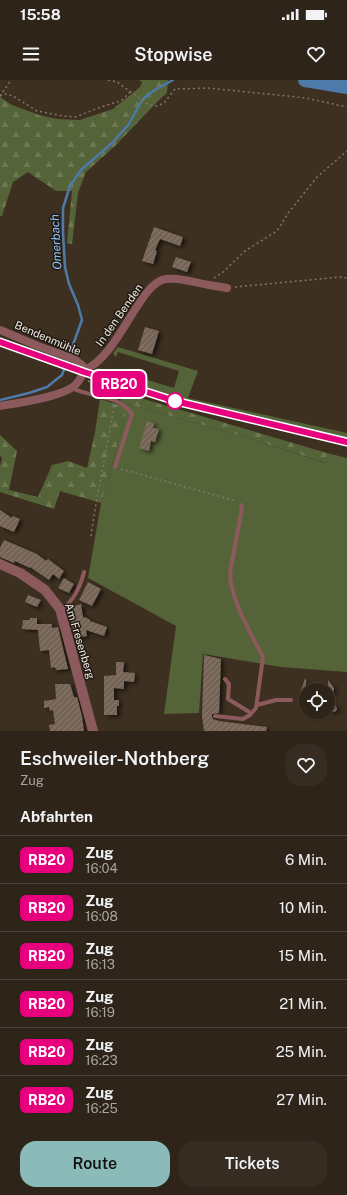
<!DOCTYPE html>
<html lang="de">
<meta charset="utf-8">
<style>
body{margin:0;font-family:"Public Sans",sans-serif;background:#362c22;color:#f1f3f6;height:100vh;display:flex;flex-direction:column;font-size:15px;white-space:nowrap}
*{box-sizing:border-box;margin:0}
p{font-size:13px;color:#a7a4a2}
.icon{flex:none;width:22px;height:22px;fill:none;stroke:currentColor;stroke-width:2;stroke-linecap:round;stroke-linejoin:round}
.map{position:relative;height:651px;overflow:hidden}
.sheet{display:flex;flex-direction:column;background:#2e2419;flex:1}
.sheet>*{flex:none}
.badge{padding:0 8px;border-radius:6px;font-size:14px;line-height:26px}
.controls{position:absolute;left:299px;top:603px;display:grid;gap:8px}
.controls a{display:grid;place-items:center;width:36px;height:36px;border-radius:50%;background:#2e2419;box-shadow:0 1px 3px #0004,0 0 0 1px #494138;font-size:20px}
.map>.badge{position:absolute;translate:-50% -50%;box-shadow:0 0 0 2px #fff}
h2{padding:0 20px;font-size:15px;line-height:36px}
.round{display:grid;place-items:center;flex:none;width:42px;height:42px;border-radius:16px;background:#362c22}
.overview{display:flex;align-items:center;justify-content:space-between;height:68px;padding:0 20px}
h1{font-size:19px;font-weight:600;line-height:30px}
.button{display:flex;gap:8px;margin-top:auto;padding:8px 20px}
.button a{flex:1;height:46px;border-radius:16px;background:#8bbbb9;color:#111;font-size:16px;font-weight:600;line-height:46px;text-align:center}
.button a+a{background:#362c22;color:#f1f3f6}
ul{padding:0;list-style:none}
li{display:flex;align-items:center;gap:12px;height:48px;padding:0 20px;border-top:1px solid #494138}
li div{flex:1}
li b{display:block;font-size:15px}
li em{font-style:normal}
li .badge{min-width:44px;font-weight:700;text-align:center}
.status{display:flex;justify-content:space-between;align-items:center;height:28px;padding:0 20px;background:#2e2419;direction:ltr}
.status svg{height:11px;fill:currentColor}
header{display:flex;justify-content:space-between;align-items:center;height:52px;padding:0 20px;background:#2e2419;font-size:18px;font-weight:600}
.map>svg:first-child{display:block}
</style>
<div class="status"><b>15:58</b><svg viewBox="0 0 49 12"><path d="M0 12V9h3v3zM5 12V6h3v6zM10 12V3h3v9zM15 12V0h3v12zM26 1h20v11H26zM47 4h2v5h-2z"/></svg></div>
<header><svg class="icon" aria-label="menu" viewBox="0 0 24 24"><path d="M4 6h16M4 12h16M4 18h16"/></svg>Stopwise<svg class="icon" aria-label="heart" viewBox="0 0 24 24"><path d="M12 20l-8-8c-3-5 5-10 8-4 3-6 11-1 8 4z"/></svg></header>
<div class="map">
<svg width="347" height="651" viewBox="0 0 347 651">
<defs>
<pattern id="forest-firs" width="22" height="20" patternUnits="userSpaceOnUse"><rect width="22" height="20" fill="#556338"/><path d="M5 1l3.5 6h-7zM16 11l3.5 6h-7z" fill="#6e7954"/></pattern>
<pattern id="building-hatch" width="6" height="6" patternUnits="userSpaceOnUse"><rect width="6" height="6" fill="#766556"/><path d="M-1 1l2-2M0 6l6-6M5 7l2-2" fill="none" stroke="#8a7b6e"/></pattern>
<filter id="shadow"><feDropShadow dx="3" dy="2" stdDeviation="2" flood-color="#0009"/></filter>
</defs>
<rect width="100%" height="100%" fill="#3d3021"/>
<!-- green -->
<path fill="#556338" d="M 118,267 L 198,291 L 188,318 L 347,353 L 347,359 L 187,320 L 95,292 L 98,288 L 120,294 L 121,292 L 174,308 L 179,291 L 118,272 L 116,277 L 114,275 L 113,273 Z
M 128,324 L 245,357 L 325,383 L 327,373 L 347,378 L 347,592 L 281,587 L 203,574 L 199,633 L 164,634 L 176,546 L 88,498 L 101,423 L 111,390 Z"/>
<!-- forest -->
<path fill="url(#forest-firs)" d="M 139,0 L 168,0 L 167,13 L 158,21 L 115,66 L 86,92 L 78,113 L 72,164 L 67,163 L 72,111 L 56,111 L 28,92 L 13,102 L 2,136 L 0,136 L 0,17 L 12,25 L 39,35 L 57,39 L 80,40 L 113,29 L 140,7 L 142,2 Z
M 123,313 L 327,373 L 326,383 L 245,357 L 128,324 L 111,390 L 101,423 L 60,411 L 54,429 L 0,412 L 0,387 L 2,378 L 0,376 L 0,355 L 17,371 L 9,410 L 38,417 L 52,385 L 68,381 L 87,388 L 95,352 L 100,319 L 119,325 Z"/>
<g fill="none" stroke-linecap="round" stroke-linejoin="round">
<!-- stream -->
<path stroke="#4d7aa8" stroke-width="2.5" d="M 0,320 L 29,313 L 47,307 L 62,295 L 82,240 L 78,225 L 69,204 L 65,187 L 63,152 L 63,128 L 70,106 L 81,90 L 112,63 L 129,44 L 142,20 L 153,11 L 173,0"/>
<!-- river -->
<path stroke="#4d7aa8" stroke-width="14" d="M 305,0 L 347,7"/>
</g>
<!-- building -->
<path fill="url(#building-hatch)" filter="url(#shadow)" d="M 154,147 L 183,157 L 180,166 L 160,159 L 155,170 L 157,171 L 153,184 L 142,181 Z
M 176,177 L 191,182 L 187,192 L 172,187 Z
M 145,247 L 159,251 L 152,274 L 138,270 Z
M 147,341 L 154,343 L 153,348 L 159,349 L 155,362 L 151,361 L 149,371 L 139,368 Z
M 0,430 L 12,438 L 13,436 L 20,439 L 14,452 L 0,446 Z
M 4,460 L 37,474 L 46,481 L 48,479 L 64,491 L 59,499 L 53,494 L 49,500 L 30,487 L 30,488 L 15,481 L 14,483 L 0,477 L 0,468 Z
M 64,498 L 74,504 L 69,513 L 58,508 Z
M 88,502 L 101,509 L 92,526 L 79,520 Z
M 28,515 L 41,520 L 37,527 L 25,522 Z
M 81,524 L 83,537 L 87,538 L 90,540 L 90,541 L 107,547 L 104,556 L 86,550 L 87,556 L 75,558 L 68,529 L 70,527 Z
M 30,538 L 37,538 L 37,544 L 52,544 L 52,548 L 58,547 L 68,589 L 56,590 L 55,587 L 51,588 L 49,570 L 40,571 L 38,550 L 22,549 L 23,540 L 30,540 Z
M 204,575 L 221,579 L 219,633 L 212,634 L 212,636 L 213,639 L 219,641 L 267,647 L 266,651 L 204,651 L 202,636 Z
M 116,582 L 124,582 L 123,592 L 135,593 L 134,602 L 124,601 L 124,609 L 114,608 L 114,620 L 119,620 L 119,626 L 117,626 L 117,635 L 104,635 L 104,596 L 116,595 Z
M 305,599 L 306,599 L 306,624 L 300,613 Z
M 328,600 L 334,608 L 334,611 L 328,616 Z
M 55,604 L 70,604 L 74,617 L 77,617 L 82,636 L 84,651 L 50,651 L 49,645 L 55,644 L 53,630 L 50,631 L 49,627 L 44,628 L 44,621 L 56,619 Z
M 328,621 L 336,626 L 337,629 L 336,631 L 333,632 L 328,629 Z"/>
<g fill="none" stroke-linecap="round" stroke-linejoin="round">
<!-- path -->
<path stroke="#82766a" stroke-width="1.5" stroke-dasharray="2 3" stroke-linecap="butt" d="M 108,0 L 117,2 L 149,25 L 157,26 L 164,23 L 175,9 L 208,8 L 306,18 L 347,27
M 0,16 L 5,14 L 13,16 L 37,31 L 63,36 L 75,37 L 104,26 L 121,21 L 130,12
M 0,16 L 11,0
M 214,198 L 223,192 L 245,171 L 277,151 L 289,132 L 317,97 L 347,71
M 235,207 L 340,197 L 347,198
M 88,301 L 119,311
M 121,389 L 236,421
M 91,456 C 97,412 107,369 114,326"/>
<!-- service -->
<path stroke="#8c5a5c" stroke-width="4" d="M 72,308 C 91,318 119,314 132,334 L 115,387
M 61,529 C 73,523 81,505 84,492
M 225,599 L 229,604 L 228,619 L 251,633
M 257,625 L 276,620 L 291,620
M 215,636 L 243,639 L 250,635 L 256,628 L 263,577 C 250,552 231,521 230,493 L 242,428 L 241,425"/>
<!-- minor -->
<path stroke="#8c5a5c" stroke-width="8" d="M 0,250 L 38,266 L 74,279 L 83,286 L 84,290
M 0,326 C 18,323 61,317 74,306 C 79,302 82,296 84,290 C 119,277 139,202 166,199 C 181,197 195,203 209,205 C 215,206 221,207 227,208"/>
<!-- tertiary -->
<path stroke="#8c5a5c" stroke-width="10" d="M 0,484 L 20,493 L 45,510 L 60,529 L 93,651"/>
<!-- rail casing -->
<g stroke="#d0c6bc" stroke-width="4">
<path id="rail" d="M 0,262 L 84,292 L 175,321 L 347,362"/>
</g>
<!-- rail -->
<use href="#rail" stroke="#1f1a13" stroke-width="2.5" stroke-dasharray="8" stroke-linecap="butt"/>
</g>
<g fill="none" stroke-linecap="round" stroke-linejoin="round">
<!-- line casing -->
<g stroke="#fff" stroke-width="9">
<path id="line" d="M 0,262 L 84,292 L 175,321 L 347,362"/>
</g>
<!-- line -->
<use href="#line" stroke="#e6007e" stroke-width="6"/>
</g>
<!-- markers -->
<circle fill="#fff" stroke="#e6007e" stroke-width="2" cx="175" cy="321" r="8"/>
<g text-anchor="middle" dominant-baseline="central" stroke-width="3" stroke-linejoin="round" paint-order="stroke">
<!-- street labels -->
<g font-size="11" fill="#efe6dd" stroke="#1f1a13">
<text transform="translate(119 235) rotate(-55)">In den Benden</text>
<text transform="translate(48 258) rotate(23)">Bendenmühle</text>
<text transform="translate(80 561) rotate(73)">Am Fresenberg</text>
</g>
<!-- water labels -->
<g font-size="12" font-style="italic" fill="#91c5fa" stroke="#1f1a13">
<text transform="translate(56 162) rotate(-93)">Omerbach</text>
</g>
</g>
</svg>
<div class="controls">
<a><svg class="icon" aria-label="locate" viewBox="0 0 24 24"><circle cx="12" cy="12" r="6"/><path d="M12 2v4M12 18v4M2 12h4M18 12h4"/></svg></a>
</div>
<b class="badge" style="left:119px;top:304px;background:#e6007e;color:#fff">RB20</b>
</div>
<section class="sheet">
<div class="overview"><div><h1>Eschweiler-Nothberg</h1><p>Zug</p></div><a class="round"><svg class="icon" aria-label="heart" viewBox="0 0 24 24"><path d="M12 20l-8-8c-3-5 5-10 8-4 3-6 11-1 8 4z"/></svg></a></div>
<h2>Abfahrten</h2>
<ul>
<li><span class="badge" style="background:#e6007e;color:#fff">RB20</span><div><b>Zug</b><p>16:04</p></div><em>6 Min.</em></li>
<li><span class="badge" style="background:#e6007e;color:#fff">RB20</span><div><b>Zug</b><p>16:08</p></div><em>10 Min.</em></li>
<li><span class="badge" style="background:#e6007e;color:#fff">RB20</span><div><b>Zug</b><p>16:13</p></div><em>15 Min.</em></li>
<li><span class="badge" style="background:#e6007e;color:#fff">RB20</span><div><b>Zug</b><p>16:19</p></div><em>21 Min.</em></li>
<li><span class="badge" style="background:#e6007e;color:#fff">RB20</span><div><b>Zug</b><p>16:23</p></div><em>25 Min.</em></li>
<li><span class="badge" style="background:#e6007e;color:#fff">RB20</span><div><b>Zug</b><p>16:25</p></div><em>27 Min.</em></li>
</ul>
<div class="button"><a>Route</a><a>Tickets</a></div>
</section>
